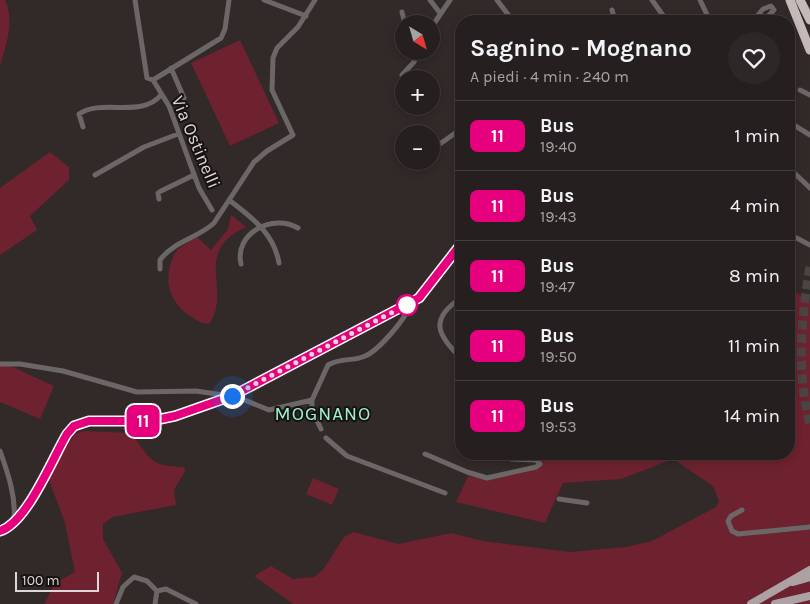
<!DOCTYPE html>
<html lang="it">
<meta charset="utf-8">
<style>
body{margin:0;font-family:Karla,sans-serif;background:#2e2728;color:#f1f3f6;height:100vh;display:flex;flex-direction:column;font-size:19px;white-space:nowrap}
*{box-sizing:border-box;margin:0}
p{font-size:16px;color:#a4a2a4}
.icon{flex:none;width:28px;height:28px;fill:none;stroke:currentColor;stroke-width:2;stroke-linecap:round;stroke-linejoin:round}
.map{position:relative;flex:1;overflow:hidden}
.sheet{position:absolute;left:455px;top:15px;width:340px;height:445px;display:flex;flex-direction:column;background:#261f1f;border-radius:20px;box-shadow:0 2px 8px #0003,0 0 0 1px #423d3d}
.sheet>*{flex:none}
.badge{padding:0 10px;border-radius:8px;font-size:18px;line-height:32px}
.needle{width:32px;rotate:143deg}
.controls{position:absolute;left:395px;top:15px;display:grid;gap:10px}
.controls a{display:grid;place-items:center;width:45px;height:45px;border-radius:50%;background:#261f1f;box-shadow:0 2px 8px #0003,0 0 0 1px #423d3d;font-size:25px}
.scale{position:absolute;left:15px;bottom:12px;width:84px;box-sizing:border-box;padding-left:5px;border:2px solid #ddd7d7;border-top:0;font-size:14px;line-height:18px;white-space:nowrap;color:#ddd7d7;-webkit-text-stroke:4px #171313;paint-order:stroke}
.you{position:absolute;width:25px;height:25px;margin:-12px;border:4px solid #fff;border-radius:50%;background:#1a73e8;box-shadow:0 0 0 8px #1a73e833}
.map>.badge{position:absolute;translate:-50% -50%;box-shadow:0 0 0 2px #fff}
.round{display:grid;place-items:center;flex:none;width:52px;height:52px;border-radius:26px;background:#2e2728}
.summary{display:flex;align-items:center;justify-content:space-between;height:85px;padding:0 15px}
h1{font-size:24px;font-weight:700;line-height:38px}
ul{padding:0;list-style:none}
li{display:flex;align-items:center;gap:15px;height:70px;padding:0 15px;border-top:1px solid #423d3d}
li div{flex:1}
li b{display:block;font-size:19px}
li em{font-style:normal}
li .badge{min-width:55px;font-weight:700;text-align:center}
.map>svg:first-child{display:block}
</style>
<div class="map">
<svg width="810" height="604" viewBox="0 0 810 604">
<rect width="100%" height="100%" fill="#322929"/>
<!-- green -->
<path fill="#6e212f" d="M 0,0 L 5,0 C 15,21 6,45 0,66 Z
M 240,40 L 279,123 L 230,146 L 191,63 Z
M 50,152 L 69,167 L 69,180 L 30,216 L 37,230 L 0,255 L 0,188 Z
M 231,215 L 246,227 C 191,252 233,291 209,324 C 201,324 198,321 192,317 C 168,303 162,278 175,253 C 179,247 191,241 197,237 L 211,250 L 228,229 Z
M 789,286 L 810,303 L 810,604 L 293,604 L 254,576 L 271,566 L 293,579 L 314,577 L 323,570 L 344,537 L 354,532 L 398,544 L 451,533 L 483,541 L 570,552 L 626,547 L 652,541 L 716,507 L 719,501 L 713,486 L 673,459 L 621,479 L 563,483 L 545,523 L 456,502 L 468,476 L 489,480 L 542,463 L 537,458 L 519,457 L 505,454 L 789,454 Z
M 0,361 L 54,386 L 40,419 L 0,402 Z
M 84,431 L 131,433 C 151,459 149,466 184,467 L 185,471 L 174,490 L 176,505 L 113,517 L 103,524 L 103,539 L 122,573 L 113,604 L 44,604 L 55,583 L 75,572 L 65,523 L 47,475 L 75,434 Z
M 313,478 L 339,489 L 332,505 L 306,494 Z"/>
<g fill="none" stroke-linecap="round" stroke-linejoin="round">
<!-- highway-tunnel -->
<path stroke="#4c4343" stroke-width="9" stroke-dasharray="9 4.5" stroke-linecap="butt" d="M 810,267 C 801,319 796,372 810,424"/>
<!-- street -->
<path stroke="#6c6767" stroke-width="5" d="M 135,0 L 147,78 L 153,80 L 169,106 L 199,188 L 212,210
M 264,0 L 306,16
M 430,0 L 440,13
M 497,0 L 513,21
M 652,0 L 667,21
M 700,0 L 710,21
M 612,10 L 615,21
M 402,12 L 405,24
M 753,21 L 763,9 L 771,6 L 774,10 L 769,15
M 431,28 L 450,0
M 171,68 L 184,98
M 402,75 L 414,62 L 417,51
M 153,80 L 221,38 L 225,29 L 229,0
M 800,90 L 810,95
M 789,122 L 810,135
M 83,127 L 79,114 C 102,98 141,119 161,95
M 437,146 L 461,129
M 789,168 L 810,188
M 95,175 L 144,147 L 178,134
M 159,199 L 158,193 L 161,191 L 194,175
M 229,200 C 251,217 274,233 279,263
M 789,234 L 810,245
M 241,264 C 234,233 273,213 298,228
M 160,269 L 160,260 C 174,241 198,238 214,223 L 254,162 L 267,151 L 293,135 L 272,90 L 273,58 L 277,48 L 298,27 L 315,0
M 461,298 C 429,319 437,335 461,358
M 0,364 L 20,364 L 63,371 L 137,392 L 196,391 L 237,397 L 269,410 L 312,400 L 328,365 C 342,357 352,362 365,356 C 378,351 409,316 410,303
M 312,400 L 312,410 L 321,429
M 326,438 L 347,456 L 445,493
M 0,451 C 8,473 16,497 14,520
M 425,454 L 467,472 L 487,478 L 536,467 L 540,464 L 536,460 L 511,459 L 498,454
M 559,499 L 587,503
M 742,510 L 731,516 L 728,521 L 732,531 L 738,534 L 810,527
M 0,531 C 27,523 53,457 67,433 L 74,426 L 89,421 L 151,421 L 175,416 L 232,396 L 419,298 L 461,244
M 157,591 L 166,589 L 196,604
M 116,604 L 123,587 L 134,577 L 147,581 L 157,591 L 155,604"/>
<!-- primary -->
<path stroke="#aca2a3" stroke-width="8" d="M 793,582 L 810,577
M 751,604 L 810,570
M 775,604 L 810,596"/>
<!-- highway -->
<path stroke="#c6b9ba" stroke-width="9" d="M 790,0 L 810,50
M 800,0 L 810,20"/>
</g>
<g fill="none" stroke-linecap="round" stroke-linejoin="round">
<!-- line casing -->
<g stroke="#fff" stroke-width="11">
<path id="line" d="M 0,531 C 27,523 53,457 67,434 L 74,426 L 89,421 L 151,421 L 175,416 L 232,396 L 419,298 L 461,244"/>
</g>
<!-- line -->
<use href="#line" stroke="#e6007e" stroke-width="8"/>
<!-- walk -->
<path stroke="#ddd7d7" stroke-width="5" stroke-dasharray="0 9" d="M 232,396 L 410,303 L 407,305"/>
</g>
<!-- markers -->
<circle fill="#fff" stroke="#e6007e" stroke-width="2.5" cx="407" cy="305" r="10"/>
<g text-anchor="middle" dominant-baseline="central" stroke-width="4" stroke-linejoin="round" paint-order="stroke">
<!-- street labels -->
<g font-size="18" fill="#ddd7d7" stroke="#171313">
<text transform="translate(196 142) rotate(67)">Via Ostinelli</text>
</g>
<!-- neighbourhood labels -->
<g font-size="19" letter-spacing="1" fill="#9ef4cd" stroke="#171313">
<text x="323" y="414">MOGNANO</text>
</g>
</g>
</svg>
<div class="controls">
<a><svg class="needle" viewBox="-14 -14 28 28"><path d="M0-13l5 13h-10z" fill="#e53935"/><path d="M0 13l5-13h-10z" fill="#a4a2a4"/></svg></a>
<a>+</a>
<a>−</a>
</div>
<div class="scale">100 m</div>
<div class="you" style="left:232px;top:396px"></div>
<b class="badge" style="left:143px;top:421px;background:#e6007e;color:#fff">11</b>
<section class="sheet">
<div class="summary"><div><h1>Sagnino - Mognano</h1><p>A piedi · 4 min · 240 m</p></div><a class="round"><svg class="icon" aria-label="heart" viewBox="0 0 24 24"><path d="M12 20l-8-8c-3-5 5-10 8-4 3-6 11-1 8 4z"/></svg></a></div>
<ul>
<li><span class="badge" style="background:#e6007e;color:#fff">11</span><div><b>Bus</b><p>19:40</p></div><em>1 min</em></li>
<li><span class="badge" style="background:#e6007e;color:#fff">11</span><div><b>Bus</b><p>19:43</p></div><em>4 min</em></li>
<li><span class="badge" style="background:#e6007e;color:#fff">11</span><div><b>Bus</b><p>19:47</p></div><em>8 min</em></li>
<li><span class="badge" style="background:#e6007e;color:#fff">11</span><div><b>Bus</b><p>19:50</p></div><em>11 min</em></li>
<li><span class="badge" style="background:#e6007e;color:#fff">11</span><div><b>Bus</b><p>19:53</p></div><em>14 min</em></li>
</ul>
</section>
</div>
